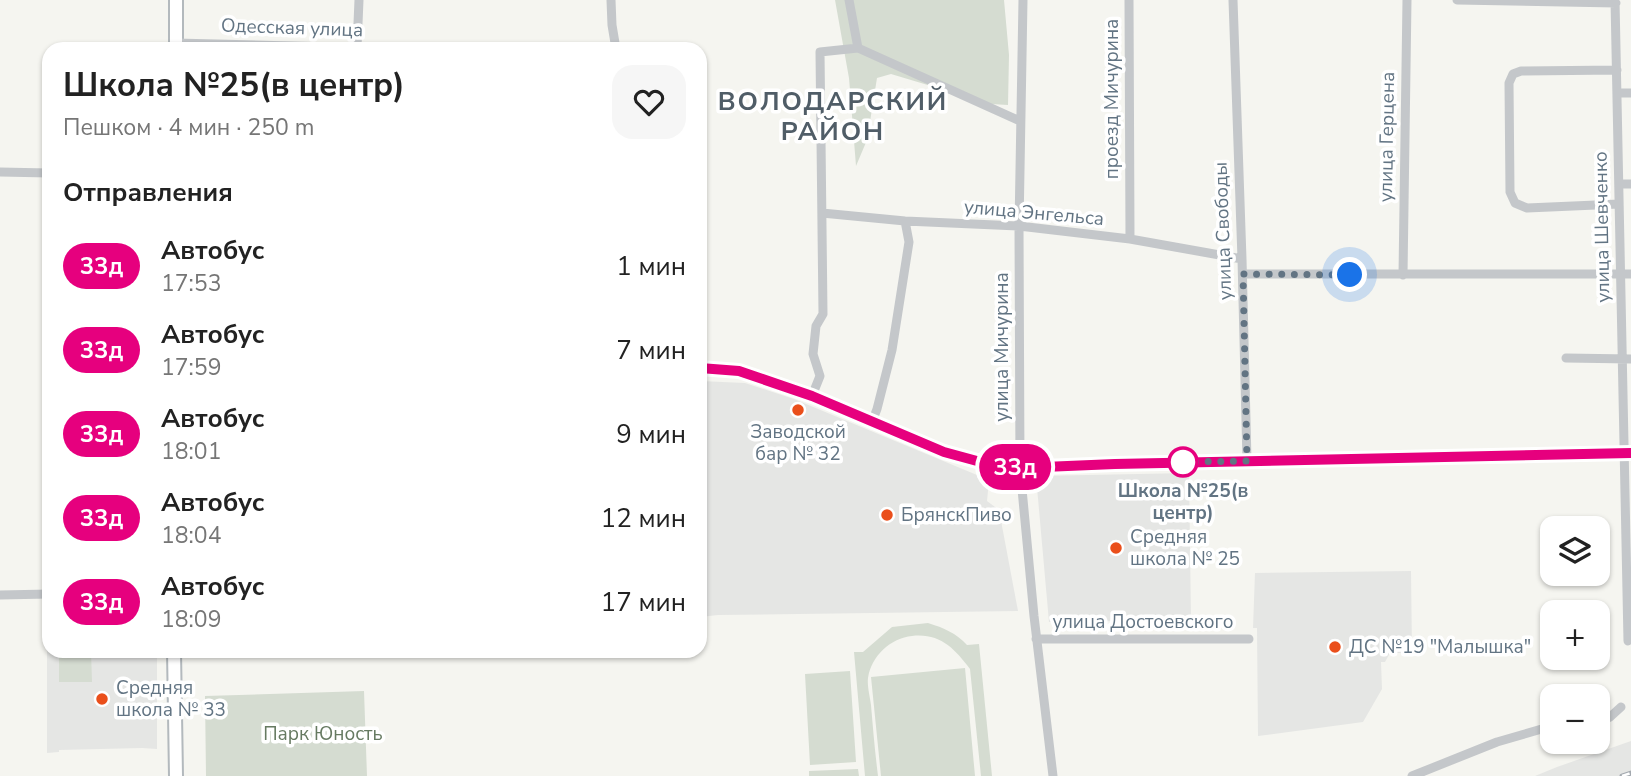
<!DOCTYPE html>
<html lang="ru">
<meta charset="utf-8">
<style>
body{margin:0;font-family:"Nunito Sans",sans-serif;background:#f6f6f6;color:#222;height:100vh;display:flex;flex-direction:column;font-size:26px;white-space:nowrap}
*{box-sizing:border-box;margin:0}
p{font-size:23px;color:#767676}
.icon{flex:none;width:38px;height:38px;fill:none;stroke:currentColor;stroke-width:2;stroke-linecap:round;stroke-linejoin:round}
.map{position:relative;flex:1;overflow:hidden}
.panel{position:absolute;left:42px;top:42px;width:665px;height:616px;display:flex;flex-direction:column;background:#fff;border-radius:21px;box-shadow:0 2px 5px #0004}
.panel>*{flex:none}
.badge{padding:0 14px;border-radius:23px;font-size:24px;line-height:46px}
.fabs{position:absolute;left:1540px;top:516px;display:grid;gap:14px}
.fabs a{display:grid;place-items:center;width:70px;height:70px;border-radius:14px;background:#fff;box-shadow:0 2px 5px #0004;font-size:35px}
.you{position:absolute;width:35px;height:35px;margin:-18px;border:5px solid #fff;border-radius:50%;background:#1a73e8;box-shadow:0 0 0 10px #1a73e833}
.map>.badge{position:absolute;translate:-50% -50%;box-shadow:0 0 0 4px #fff}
h2{padding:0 21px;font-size:26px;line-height:63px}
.round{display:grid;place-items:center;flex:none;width:74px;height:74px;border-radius:21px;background:#f6f6f6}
.summary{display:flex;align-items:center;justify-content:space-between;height:119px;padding:0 21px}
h1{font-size:33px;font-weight:700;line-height:52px}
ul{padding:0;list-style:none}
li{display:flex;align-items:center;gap:21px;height:84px;padding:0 21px}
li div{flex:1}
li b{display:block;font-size:26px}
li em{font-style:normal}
li .badge{min-width:77px;font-weight:700;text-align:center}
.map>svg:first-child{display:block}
</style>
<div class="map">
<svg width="1631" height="776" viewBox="0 0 1631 776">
<rect width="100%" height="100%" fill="#f5f5f0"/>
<!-- built -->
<path fill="#e5e6e4" d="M 700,381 L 745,383 L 794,399 L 989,480 L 987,501 L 999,510 L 1018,611 L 718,615 L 700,617 Z
M 1189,473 L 1191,620 L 1049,622 L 1036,476 Z
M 1411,571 L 1412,653 L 1390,653 L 1385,662 L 1381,662 L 1382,689 L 1363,722 L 1258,736 L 1257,628 L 1253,628 L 1255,573 Z
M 47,607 L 49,607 L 49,651 L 157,651 L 157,749 L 142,748 L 59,750 L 59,752 L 47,753 Z
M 1631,741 L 1631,776 L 1535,776 L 1557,767 Z"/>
<!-- green -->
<path fill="#d5dcd1" d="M 835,0 L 1004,0 L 1009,55 L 1008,105 L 991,104 L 891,74 L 877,78 L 867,140 L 856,166 L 849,78 Z
M 928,623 C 944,628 956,633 967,645 L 979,644 L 992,776 L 981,776 L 970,669 C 954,648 940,633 912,636 C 891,638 871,656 868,678 C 867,686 870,697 871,705 C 873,729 875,752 878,776 L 865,776 L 854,652 L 863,652 L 892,627 Z
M 59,651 L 91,651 L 92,682 L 59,682 Z
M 965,668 L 975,776 L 881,776 L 871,677 Z
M 850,671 L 856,762 L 810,765 L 805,674 Z
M 364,691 L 367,776 L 206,776 L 205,696 Z
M 858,769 L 859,776 L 809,776 L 809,771 Z"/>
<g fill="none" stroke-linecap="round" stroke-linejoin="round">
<!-- secondary casing -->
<g stroke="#b3b9bd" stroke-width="16">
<path id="secondary" d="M 176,0 L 176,49
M 174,651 L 176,776"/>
</g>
<!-- minor -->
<path stroke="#c4c7ca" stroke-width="9" d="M 611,0 L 612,25 L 616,49
M 849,0 L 858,48
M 1023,0 L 1019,226 L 1020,468 L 1034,616 L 1053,776
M 1129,0 L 1130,239
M 1233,0 L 1242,259 L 1247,461
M 1457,0 L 1616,3
M 1615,0 L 1628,641
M 176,43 L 372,48 L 616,49
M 357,47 L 359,0
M 1617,70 L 1521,71 L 1513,74 L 1509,83 L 1510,192 L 1515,203 L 1527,208 L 1619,204
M 1617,93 L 1631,93
M 0,172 L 49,173
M 1619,184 L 1631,184
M 822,213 L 905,221 L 1019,226 L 1130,239 L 1242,259
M 1243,274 L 1631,274
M 1403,275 L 1407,0
M 1566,358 L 1631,359
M 812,396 L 820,376 L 813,354 L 816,326 L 823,314 L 820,52 L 858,48 L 1020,121
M 872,422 L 877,409 L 892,350 L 909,242 L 905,221
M 0,595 L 49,594
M 1036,639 L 1249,639
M 1598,722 L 1610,717 L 1621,707
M 1412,776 L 1497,742 L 1552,726"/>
<!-- tertiary -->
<path stroke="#c4c7ca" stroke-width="10" d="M 700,368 L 739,371 L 812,396 L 944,452 L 977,461 L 1020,468 L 1115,464 L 1631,453"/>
<!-- secondary -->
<use href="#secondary" stroke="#fff" stroke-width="12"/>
<!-- rail casing -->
<g stroke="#a3a9af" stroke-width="5">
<path id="rail" d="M 1622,776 L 1631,773"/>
</g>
<!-- rail -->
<use href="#rail" stroke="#fff" stroke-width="2.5" stroke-dasharray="8" stroke-linecap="butt"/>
</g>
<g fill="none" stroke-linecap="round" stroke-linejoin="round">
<!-- line casing -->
<g stroke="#fff" stroke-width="16">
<path id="line" d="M 700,368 L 739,371 L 812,396 L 944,452 L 977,461 L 1020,468 L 1115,464 L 1631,453"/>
</g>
<!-- line -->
<use href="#line" stroke="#e6007e" stroke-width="10"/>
<!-- walk -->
<path stroke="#627483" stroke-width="7" stroke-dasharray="0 12.6" d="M 1183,462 L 1247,461 L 1243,274 L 1350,275"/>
</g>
<!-- markers -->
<g fill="#ea4f1b" stroke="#fff" stroke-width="2.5">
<circle cx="798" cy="410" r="7"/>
<circle cx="887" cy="515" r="7"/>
<circle cx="1116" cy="548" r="7"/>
<circle cx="1335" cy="647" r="7"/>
<circle cx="102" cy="699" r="7"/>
</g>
<circle fill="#fff" stroke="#e6007e" stroke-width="3.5" cx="1183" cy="462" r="14"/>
<g text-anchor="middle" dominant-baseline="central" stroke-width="7" stroke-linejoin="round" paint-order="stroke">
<!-- street labels -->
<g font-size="19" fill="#627483" stroke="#fff">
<text transform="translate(292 28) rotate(2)">Одесская улица</text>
<text transform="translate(1112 99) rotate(-90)">проезд Мичурина</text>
<text transform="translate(1387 137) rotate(-89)">улица Герцена</text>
<text transform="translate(1034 213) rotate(5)">улица Энгельса</text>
<text transform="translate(1602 227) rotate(-91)">улица Шевченко</text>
<text transform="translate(1223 231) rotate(-92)">улица Свободы</text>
<text transform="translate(1002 347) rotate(-90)">улица Мичурина</text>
<text x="1143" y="622">улица Достоевского</text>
</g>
<!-- poi labels -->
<g font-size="19" fill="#627483" stroke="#fff" text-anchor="start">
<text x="798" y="432" text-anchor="middle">Заводской<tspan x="798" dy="22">бар № 32</tspan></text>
<text x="901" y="515">БрянскПиво</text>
<text x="1130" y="537">Средняя<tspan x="1130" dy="22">школа № 25</tspan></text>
<text x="1349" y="647">ДС №19 "Малышка"</text>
<text x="116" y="688">Средняя<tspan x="116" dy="22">школа № 33</tspan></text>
</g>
<!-- stop labels -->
<g font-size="19" font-weight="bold" fill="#627483" stroke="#fff">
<text x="1183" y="491">Школа №25(в<tspan x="1183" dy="22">центр)</tspan></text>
</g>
<!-- park labels -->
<g font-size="19" fill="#667a61" stroke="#fff">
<text x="323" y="734">Парк Юность</text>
</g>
<!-- district labels -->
<g font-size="26" font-weight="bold" letter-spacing="2" fill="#505d67" stroke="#fff">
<text x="833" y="101">ВОЛОДАРСКИЙ<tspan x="833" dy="30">РАЙОН</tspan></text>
</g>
</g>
</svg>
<div class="fabs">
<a><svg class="icon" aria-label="layers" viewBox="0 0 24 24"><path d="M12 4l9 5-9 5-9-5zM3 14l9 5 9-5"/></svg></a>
<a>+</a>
<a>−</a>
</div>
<div class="you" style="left:1350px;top:275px"></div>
<b class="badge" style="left:1015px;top:467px;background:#e6007e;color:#fff">33д</b>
<section class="panel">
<div class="summary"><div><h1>Школа №25(в центр)</h1><p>Пешком · 4 мин · 250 m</p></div><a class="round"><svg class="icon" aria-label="heart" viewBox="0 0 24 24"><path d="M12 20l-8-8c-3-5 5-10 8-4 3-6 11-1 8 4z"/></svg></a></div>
<h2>Отправления</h2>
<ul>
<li><span class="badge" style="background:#e6007e;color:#fff">33д</span><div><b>Автобус</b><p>17:53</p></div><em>1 мин</em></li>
<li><span class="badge" style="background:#e6007e;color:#fff">33д</span><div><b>Автобус</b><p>17:59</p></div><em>7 мин</em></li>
<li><span class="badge" style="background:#e6007e;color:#fff">33д</span><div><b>Автобус</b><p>18:01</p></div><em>9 мин</em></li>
<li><span class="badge" style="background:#e6007e;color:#fff">33д</span><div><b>Автобус</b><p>18:04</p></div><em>12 мин</em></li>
<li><span class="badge" style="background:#e6007e;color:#fff">33д</span><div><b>Автобус</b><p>18:09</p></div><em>17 мин</em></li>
</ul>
</section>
</div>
